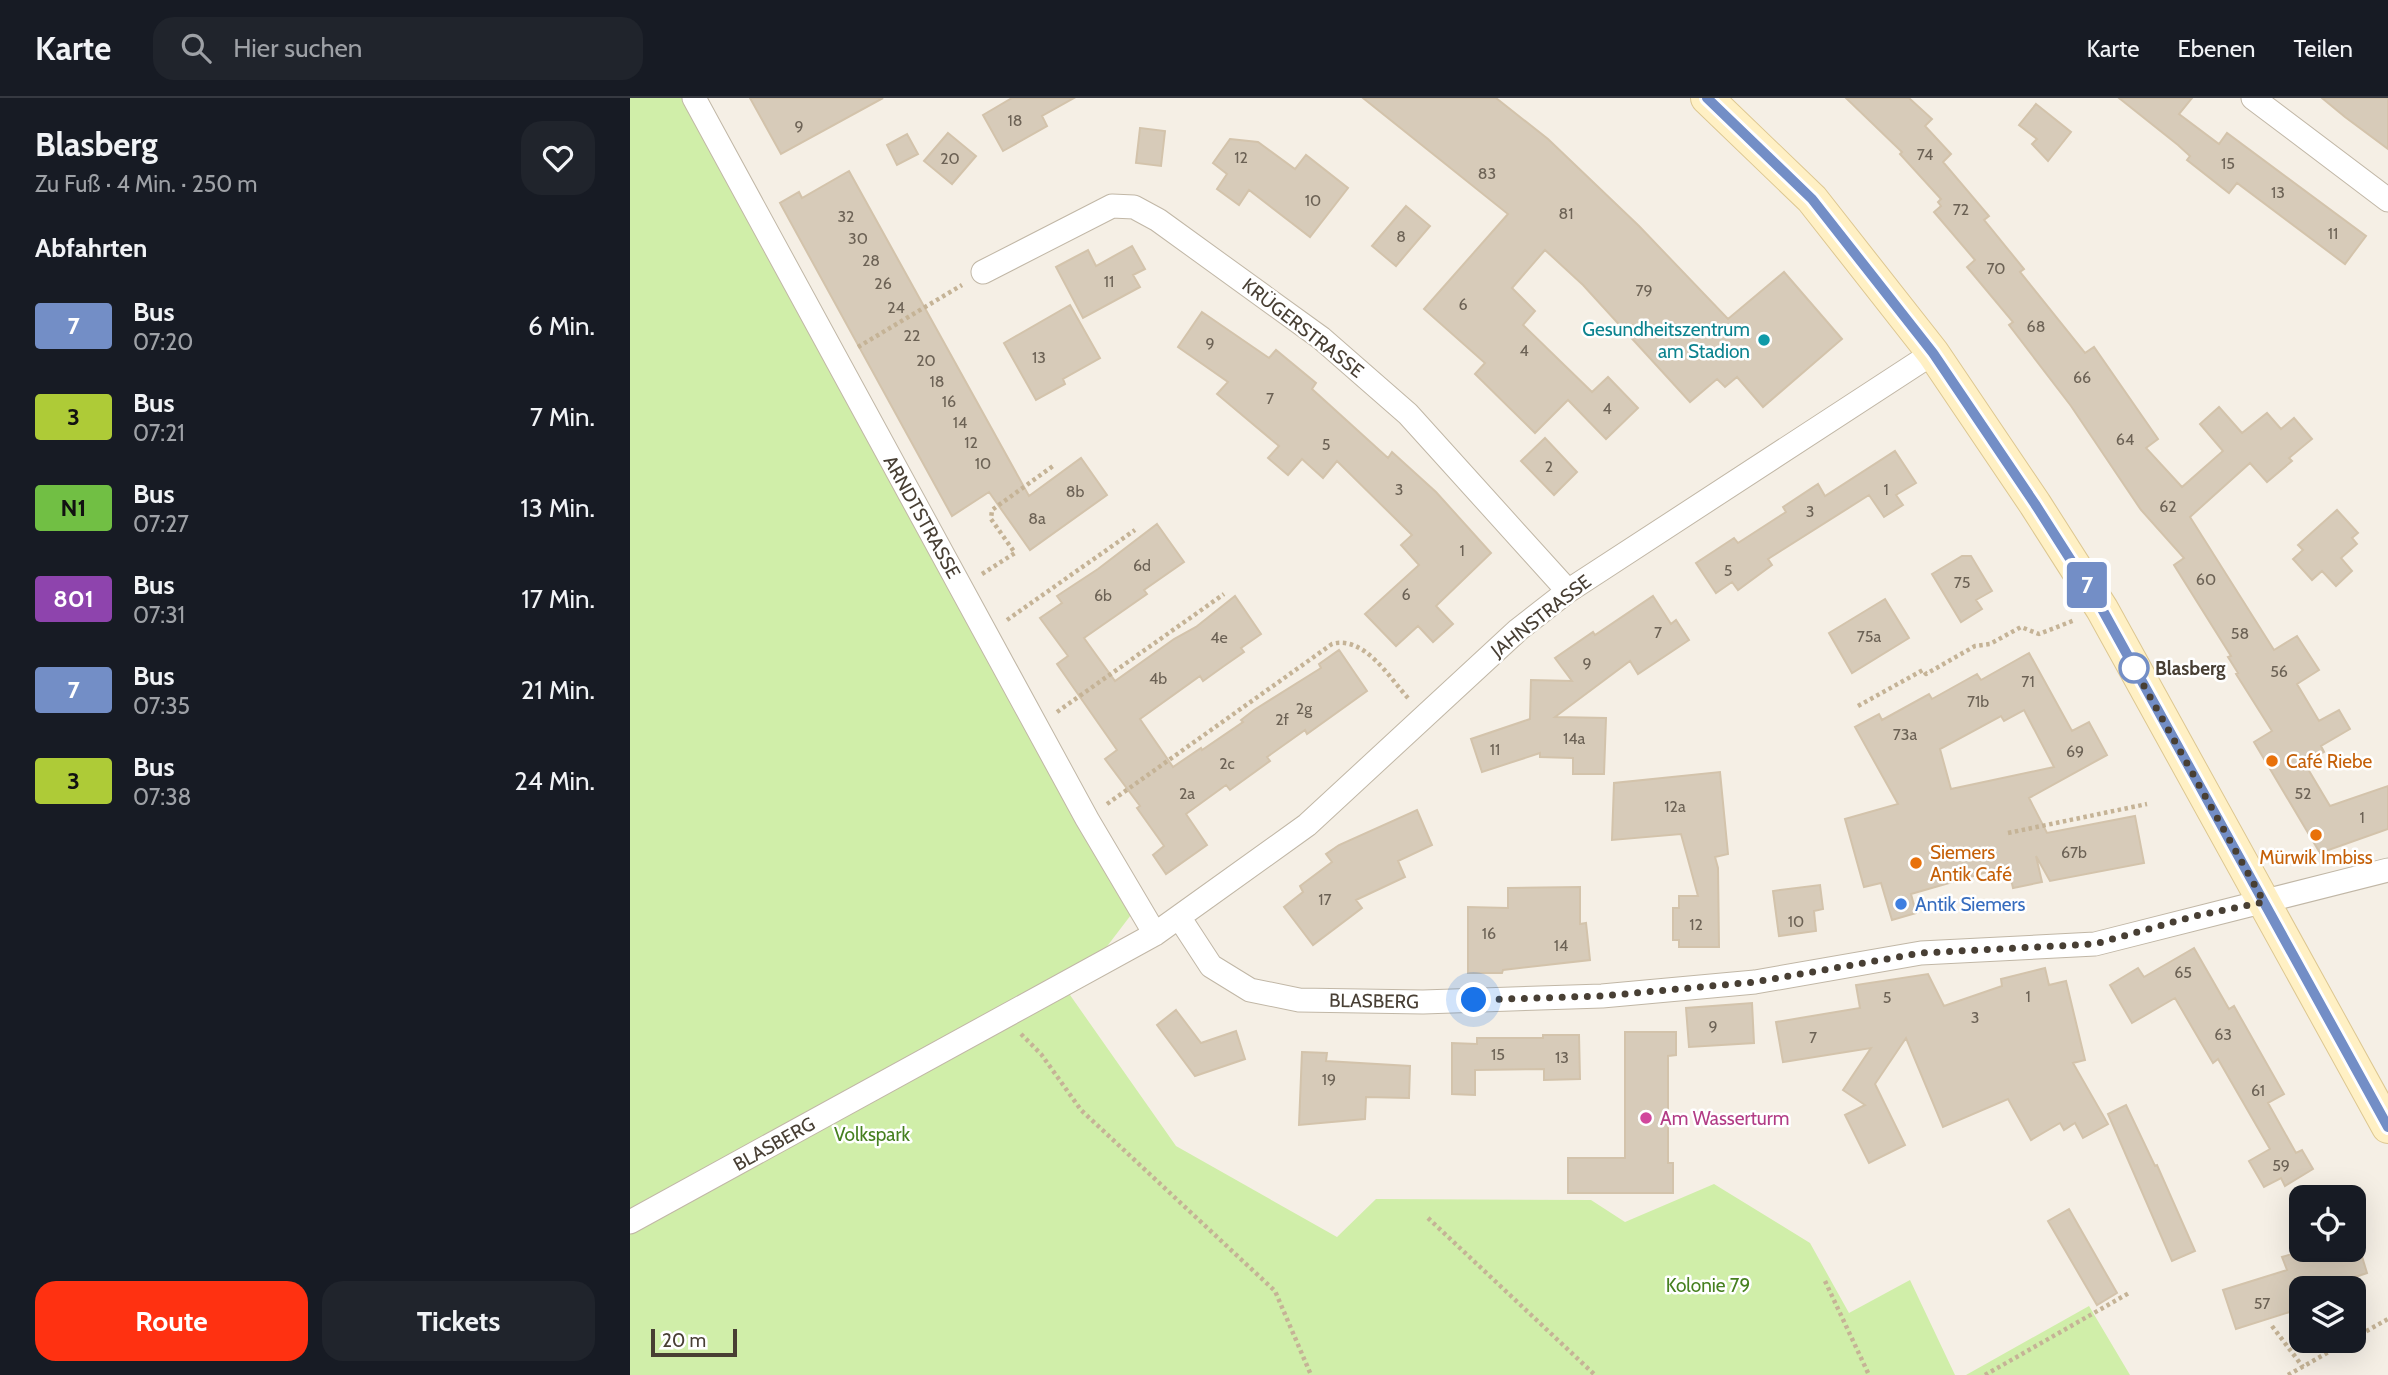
<!DOCTYPE html>
<html lang="de">
<meta charset="utf-8">
<style>
body{margin:0;font-family:Cabin,sans-serif;background:#20242c;color:#f1f3f6;height:100vh;display:flex;flex-direction:column;font-size:26px;white-space:nowrap}
*{box-sizing:border-box;margin:0}
p{font-size:23px;color:#9ea1a6}
.icon{flex:none;width:38px;height:38px;fill:none;stroke:currentColor;stroke-width:2;stroke-linecap:round;stroke-linejoin:round}
.map{position:relative;flex:1;overflow:hidden}
.drawer{display:flex;flex-direction:column;background:#171b24;width:630px}
.drawer>*{flex:none}
.badge{padding:0 14px;border-radius:5px;font-size:24px;line-height:46px}
.fabs{position:absolute;left:1659px;top:1087px;display:grid;gap:14px}
.fabs a{display:grid;place-items:center;width:77px;height:77px;border-radius:14px;background:#171b24;box-shadow:0 7px 28px #0002;font-size:35px}
.scale{position:absolute;left:21px;bottom:18px;width:86px;box-sizing:border-box;padding-left:7px;border:4px solid #483f34;border-top:0;font-size:19px;line-height:24px;white-space:nowrap;color:#483f34;-webkit-text-stroke:5px #fff;paint-order:stroke}
.you{position:absolute;width:35px;height:35px;margin:-18px;border:5px solid #fff;border-radius:50%;background:#1a73e8;box-shadow:0 0 0 10px #1a73e833}
.map>.badge{position:absolute;translate:-50% -50%;box-shadow:0 0 0 4px #fff}
h2{padding:0 35px;font-size:26px;line-height:63px}
.round{display:grid;place-items:center;flex:none;width:74px;height:74px;border-radius:21px;background:#20242c}
.head{display:flex;align-items:center;justify-content:space-between;height:119px;padding:0 35px}
h1{font-size:33px;font-weight:700;line-height:52px}
.button{display:flex;gap:14px;margin-top:auto;padding:14px 35px}
.button a{flex:1;height:80px;border-radius:21px;background:#ff3111;color:#fff;font-size:28px;font-weight:700;line-height:80px;text-align:center}
.button a+a{background:#20242c;color:#f1f3f6}
ul{padding:0;list-style:none}
li{display:flex;align-items:center;gap:21px;height:91px;padding:0 35px}
li div{flex:1}
li b{display:block;font-size:26px}
li em{font-style:normal}
li .badge{min-width:77px;font-weight:700;text-align:center}
header{display:flex;align-items:center;gap:42px;box-sizing:border-box;height:98px;padding:0 35px;background:#171b24;border-bottom:2px solid #363941}
header strong{font-size:33px}
nav{display:flex;gap:38px;margin-inline-start:auto;font-size:24px}
.search{width:490px;height:63px;background:#20242c;display:flex;align-items:center;gap:18px;box-sizing:border-box;padding:0 24px;border-radius:21px;color:#9ea1a6;font-size:26px}
main{display:flex;flex:1;min-height:0}
.map>svg:first-child{display:block}
</style>
<header>
<strong>Karte</strong>
<div class="search"><svg class="icon" aria-label="search" viewBox="0 0 24 24"><circle cx="10" cy="10" r="6"/><path d="M15 15l6 6"/></svg>Hier suchen</div>
<nav><a>Karte</a><a>Ebenen</a><a>Teilen</a></nav>
</header>
<main>
<section class="drawer">
<div class="head"><div><h1>Blasberg</h1><p>Zu Fuß · 4 Min. · 250 m</p></div><a class="round"><svg class="icon" aria-label="heart" viewBox="0 0 24 24"><path d="M12 20l-8-8c-3-5 5-10 8-4 3-6 11-1 8 4z"/></svg></a></div>
<h2>Abfahrten</h2>
<ul>
<li><span class="badge" style="background:#738ec6;color:#fff">7</span><div><b>Bus</b><p>07:20</p></div><em>6 Min.</em></li>
<li><span class="badge" style="background:#aecb37;color:#111">3</span><div><b>Bus</b><p>07:21</p></div><em>7 Min.</em></li>
<li><span class="badge" style="background:#71bf44;color:#111">N1</span><div><b>Bus</b><p>07:27</p></div><em>13 Min.</em></li>
<li><span class="badge" style="background:#8e44ad;color:#fff">801</span><div><b>Bus</b><p>07:31</p></div><em>17 Min.</em></li>
<li><span class="badge" style="background:#738ec6;color:#fff">7</span><div><b>Bus</b><p>07:35</p></div><em>21 Min.</em></li>
<li><span class="badge" style="background:#aecb37;color:#111">3</span><div><b>Bus</b><p>07:38</p></div><em>24 Min.</em></li>
</ul>
<div class="button"><a>Route</a><a>Tickets</a></div>
</section>
<div class="map">
<svg width="1758" height="1277" viewBox="0 0 1758 1277">
<rect width="100%" height="100%" fill="#f5efe5"/>
<!-- green -->
<path fill="#d0eea9" d="M 0,0 L 66,0 L 507,809 L 440,897 L 546,1048 L 707,1139 L 746,1101 L 961,1102 L 995,1124 L 1084,1086 L 1180,1145 L 1219,1215 L 1280,1182 L 1325,1277 L 0,1277 Z
M 1459,1208 L 1500,1277 L 1336,1277 Z"/>
<!-- building -->
<path fill="#d7cbb9" stroke="#d3c3ab" stroke-width="2" fill-rule="evenodd" d="M 120,0 L 253,0 L 151,56 Z
M 382,0 L 444,0 L 412,18 L 417,28 L 373,53 L 353,17 Z
M 733,0 L 866,0 L 918,41 L 1009,128 L 1098,221 L 1154,174 L 1212,241 L 1133,309 L 1107,279 L 1095,289 L 1087,281 L 1060,304 L 953,187 L 915,152 L 882,190 L 905,213 L 893,227 L 962,294 L 978,279 L 1008,310 L 976,341 L 938,302 L 905,335 L 845,276 L 855,265 L 794,211 L 878,116 Z
M 1216,0 L 1279,0 L 1302,21 L 1295,28 L 1321,56 L 1313,64 L 1359,118 L 1354,122 L 1394,171 L 1390,174 L 1455,255 L 1464,249 L 1528,341 L 1516,350 L 1552,389 L 1593,353 L 1570,326 L 1589,309 L 1612,335 L 1637,315 L 1651,331 L 1664,320 L 1682,341 L 1659,360 L 1662,363 L 1637,384 L 1620,365 L 1560,419 L 1644,552 L 1667,538 L 1689,572 L 1667,586 L 1689,623 L 1709,612 L 1720,631 L 1691,648 L 1694,654 L 1675,666 L 1700,708 L 1758,688 L 1758,731 L 1690,755 L 1624,644 L 1642,633 L 1606,576 L 1608,575 L 1598,559 L 1601,558 L 1544,467 L 1554,460 L 1511,412 L 1441,308 L 1379,227 L 1383,224 L 1337,169 L 1345,162 L 1304,114 L 1311,108 L 1308,104 L 1311,101 L 1270,56 L 1272,54 Z
M 1489,0 L 1562,0 L 1549,16 L 1589,46 L 1597,35 L 1736,138 L 1715,166 L 1607,85 L 1599,95 L 1557,62 L 1560,58 L 1548,47 Z
M 1692,0 L 1758,0 L 1758,51 L 1715,19 Z
M 1406,6 L 1441,34 L 1418,63 L 1402,46 L 1407,41 L 1389,27 Z
M 510,30 L 535,33 L 531,68 L 506,65 Z
M 318,35 L 346,58 L 322,86 L 294,63 Z
M 277,36 L 288,56 L 267,67 L 257,47 Z
M 600,41 L 628,44 L 665,71 L 676,57 L 718,90 L 680,139 L 619,92 L 609,107 L 587,91 L 597,76 L 583,65 Z
M 219,73 L 399,398 L 451,360 L 477,397 L 400,452 L 359,394 L 322,418 L 150,105 L 169,94 L 172,100 Z
M 776,108 L 800,128 L 766,168 L 742,148 Z
M 502,148 L 515,171 L 503,177 L 510,189 L 453,220 L 426,169 L 458,152 L 466,168 Z
M 440,207 L 470,260 L 433,281 L 435,286 L 406,302 L 374,245 Z
M 572,214 L 639,260 L 646,252 L 686,285 L 682,291 L 758,360 L 762,354 L 806,394 L 861,455 L 806,508 L 823,526 L 803,544 L 788,528 L 766,548 L 735,516 L 789,467 L 771,447 L 782,437 L 707,363 L 693,380 L 672,361 L 658,377 L 638,360 L 649,348 L 587,296 L 598,284 L 548,249 Z
M 915,340 L 947,374 L 924,397 L 891,363 Z
M 1265,353 L 1286,385 L 1266,397 L 1273,407 L 1254,419 L 1239,397 L 1138,461 L 1142,467 L 1108,492 L 1102,484 L 1086,495 L 1066,465 L 1104,440 L 1108,445 L 1156,414 L 1153,409 L 1188,386 L 1195,398 Z
M 1707,412 L 1728,435 L 1722,440 L 1727,446 L 1711,460 L 1722,473 L 1706,488 L 1692,473 L 1682,482 L 1663,461 L 1673,452 L 1668,447 Z
M 527,426 L 554,464 L 514,492 L 517,496 L 454,540 L 485,583 L 544,541 L 566,529 L 605,498 L 631,536 L 611,550 L 614,554 L 594,568 L 573,583 L 570,578 L 510,621 L 543,669 L 571,650 L 572,652 L 613,624 L 611,622 L 624,612 L 691,570 L 689,566 L 709,552 L 737,593 L 677,636 L 675,632 L 637,659 L 640,663 L 600,692 L 596,687 L 556,716 L 577,747 L 536,776 L 523,757 L 534,748 L 507,710 L 510,708 L 475,661 L 487,652 L 427,566 L 438,558 L 410,520 L 432,505 L 427,498 L 468,471 Z
M 1332,458 L 1341,458 L 1362,493 L 1346,502 L 1352,511 L 1331,524 L 1302,476 Z
M 1023,498 L 1041,526 L 1046,522 L 1059,542 L 1008,576 L 1000,563 L 925,619 L 976,620 L 974,676 L 943,676 L 943,660 L 910,659 L 910,655 L 852,674 L 841,641 L 900,621 L 901,582 L 942,583 L 925,560 L 963,534 L 965,537 Z
M 1255,501 L 1279,540 L 1222,575 L 1199,535 Z
M 1399,555 L 1442,633 L 1459,624 L 1477,657 L 1399,700 L 1417,735 L 1505,718 L 1514,765 L 1420,783 L 1406,758 L 1412,784 L 1383,790 L 1378,768 L 1281,796 L 1286,815 L 1262,822 L 1251,785 L 1234,789 L 1215,721 L 1268,706 L 1225,629 L 1249,616 L 1252,622 L 1299,596 L 1302,601 L 1347,576 L 1351,582 ZM 1394,612 L 1424,669 L 1321,691 L 1310,651 L 1371,618 L 1374,623 Z
M 1090,674 L 1098,756 L 1085,759 L 1088,770 L 1089,849 L 1049,849 L 1049,842 L 1043,842 L 1043,810 L 1049,810 L 1049,798 L 1068,798 L 1051,736 L 982,742 L 984,685 Z
M 787,712 L 802,747 L 768,763 L 775,779 L 726,802 L 732,810 L 683,847 L 654,809 L 673,794 L 670,788 L 702,764 L 696,756 L 709,747 Z
M 1190,787 L 1193,811 L 1184,813 L 1186,833 L 1149,838 L 1143,793 Z
M 950,789 L 950,826 L 956,825 L 960,862 L 873,872 L 872,875 L 838,875 L 838,809 L 878,810 L 878,790 Z
M 1564,850 L 1599,911 L 1604,908 L 1654,996 L 1638,1005 L 1666,1055 L 1672,1052 L 1683,1071 L 1655,1088 L 1651,1080 L 1634,1089 L 1619,1063 L 1640,1051 L 1588,961 L 1583,965 L 1545,900 L 1502,925 L 1480,887 L 1508,870 L 1514,879 Z
M 1415,870 L 1419,887 L 1436,883 L 1455,962 L 1443,965 L 1478,1026 L 1453,1040 L 1445,1025 L 1434,1032 L 1430,1025 L 1401,1042 L 1378,1001 L 1313,1029 L 1276,940 L 1245,986 L 1275,1047 L 1239,1065 L 1215,1017 L 1235,1007 L 1213,992 L 1241,950 L 1153,964 L 1146,924 L 1230,910 L 1226,887 L 1298,876 L 1314,908 L 1372,888 L 1371,881 Z
M 1122,905 L 1124,945 L 1059,949 L 1056,910 Z
M 546,912 L 571,945 L 606,933 L 615,961 L 565,978 L 527,927 Z
M 995,934 L 1046,934 L 1046,957 L 1038,958 L 1038,1065 L 1043,1065 L 1043,1095 L 938,1095 L 938,1060 L 995,1060 Z
M 913,937 L 949,937 L 950,981 L 914,982 L 914,971 L 845,972 L 845,997 L 822,996 L 822,945 L 847,946 L 847,940 L 913,940 Z
M 672,954 L 697,955 L 696,963 L 780,968 L 779,1000 L 736,999 L 735,1021 L 669,1027 Z
M 1496,1007 L 1525,1068 L 1527,1067 L 1565,1153 L 1542,1163 L 1478,1016 Z
M 1439,1111 L 1487,1195 L 1467,1207 L 1418,1123 Z
M 1676,1152 L 1730,1152 L 1737,1175 L 1692,1190 L 1671,1190 L 1671,1196 L 1665,1198 L 1669,1211 L 1606,1231 L 1593,1192 L 1657,1172 L 1652,1159 Z"/>
<g fill="none" stroke-linecap="round" stroke-linejoin="round">
<!-- street casing -->
<g stroke="#c1b7a6" stroke-width="25">
<path id="street" d="M 64,0 L 457,721 L 525,836
M 1623,0 L 1758,102
M 353,174 L 482,108 L 504,109 L 528,122 L 691,240 L 778,316 L 938,493
M 549,819 L 581,868 L 620,892 L 669,902 L 793,904 L 972,898 L 1125,884 L 1291,855 L 1465,846 L 1758,772
M 0,1124 L 525,836 L 677,727 L 888,532 L 938,493 L 1303,255"/>
</g>
<!-- secondary casing -->
<g stroke="#ddc791" stroke-width="34">
<path id="secondary" d="M 1077,0 L 1182,101 L 1303,255 L 1405,406 L 1472,511 L 1758,1029"/>
</g>
<!-- path -->
<path stroke="#c5b396" stroke-width="4.5" stroke-dasharray="3.5 3.5" stroke-linecap="butt" d="M 228,249 L 332,187
M 352,476 L 385,455 L 361,421 L 362,412 L 423,368
M 377,522 L 505,432
M 1228,608 L 1293,572 L 1296,576 L 1345,548 L 1360,546 L 1391,529 L 1409,536 L 1445,522
M 427,614 L 594,496
M 477,706 L 702,546 C 734,537 759,579 778,600
M 1378,735 L 1517,706
M 391,936 L 411,956 L 451,1012 L 645,1193 L 681,1277
M 798,1120 L 965,1277
M 1195,1183 L 1239,1277
M 1724,1218 L 1735,1234
M 1642,1228 L 1673,1269
M 1724,1240 L 1758,1221
M 1355,1277 L 1499,1195
M 1658,1277 L 1720,1242"/>
<!-- street -->
<use href="#street" stroke="#fff" stroke-width="23"/>
<!-- secondary -->
<use href="#secondary" stroke="#fff0c4" stroke-width="32"/>
</g>
<g fill="none" stroke-linecap="round" stroke-linejoin="round">
<!-- line casing -->
<g stroke="#fff" stroke-width="16">
<path id="line" d="M 1077,0 L 1182,101 L 1303,255 L 1405,406 L 1472,511 L 1758,1029"/>
</g>
<!-- line -->
<use href="#line" stroke="#738ec6" stroke-width="10"/>
<!-- walk -->
<path stroke="#483f34" stroke-width="7" stroke-dasharray="0 12.6" d="M 844,902 L 972,898 L 1125,884 L 1291,855 L 1465,846 L 1565,818 L 1634,804 L 1504,570"/>
</g>
<!-- markers -->
<circle fill="#0f9aa8" stroke="#fff" stroke-width="2.5" cx="1134" cy="242" r="7"/>
<circle fill="#fff" stroke="#738ec6" stroke-width="3.5" cx="1504" cy="570" r="14"/>
<g fill="#e8710a" stroke="#fff" stroke-width="2.5">
<circle cx="1642" cy="663" r="7"/>
<circle cx="1686" cy="737" r="7"/>
<circle cx="1286" cy="765" r="7"/>
</g>
<circle fill="#3f7fe0" stroke="#fff" stroke-width="2.5" cx="1271" cy="806" r="7"/>
<circle fill="#d1479c" stroke="#fff" stroke-width="2.5" cx="1016" cy="1020" r="7"/>
<g text-anchor="middle" dominant-baseline="central" stroke-width="5" stroke-linejoin="round" paint-order="stroke">
<!-- number labels -->
<g font-size="16" fill="#6c6255">
<text x="385" y="22">18</text>
<text x="169" y="28">9</text>
<text x="1295" y="56">74</text>
<text x="611" y="59">12</text>
<text x="320" y="60">20</text>
<text x="1598" y="65">15</text>
<text x="857" y="75">83</text>
<text x="1648" y="94">13</text>
<text x="683" y="102">10</text>
<text x="1331" y="111">72</text>
<text x="936" y="115">81</text>
<text x="216" y="118">32</text>
<text x="1703" y="135">11</text>
<text x="771" y="138">8</text>
<text x="228" y="140">30</text>
<text x="241" y="162">28</text>
<text x="1366" y="170">70</text>
<text x="479" y="183">11</text>
<text x="253" y="185">26</text>
<text x="1014" y="192">79</text>
<text x="833" y="206">6</text>
<text x="266" y="209">24</text>
<text x="1406" y="228">68</text>
<text x="282" y="237">22</text>
<text x="580" y="245">9</text>
<text x="894" y="252">4</text>
<text x="409" y="259">13</text>
<text x="296" y="262">20</text>
<text x="1452" y="279">66</text>
<text x="307" y="283">18</text>
<text x="640" y="300">7</text>
<text x="319" y="303">16</text>
<text x="977" y="310">4</text>
<text x="330" y="324">14</text>
<text x="1495" y="341">64</text>
<text x="341" y="344">12</text>
<text x="696" y="346">5</text>
<text x="353" y="365">10</text>
<text x="919" y="368">2</text>
<text x="769" y="391">3</text>
<text x="1256" y="391">1</text>
<text x="445" y="393">8b</text>
<text x="1538" y="408">62</text>
<text x="1180" y="413">3</text>
<text x="407" y="420">8a</text>
<text x="832" y="452">1</text>
<text x="512" y="467">6d</text>
<text x="1098" y="472">5</text>
<text x="1576" y="481">60</text>
<text x="1332" y="484">75</text>
<text x="776" y="496">6</text>
<text x="473" y="497">6b</text>
<text x="1028" y="534">7</text>
<text x="1610" y="535">58</text>
<text x="1239" y="538">75a</text>
<text x="589" y="539">4e</text>
<text x="957" y="565">9</text>
<text x="1649" y="573">56</text>
<text x="528" y="580">4b</text>
<text x="1398" y="583">71</text>
<text x="1348" y="603">71b</text>
<text x="674" y="610">2g</text>
<text x="652" y="621">2f</text>
<text x="1275" y="636">73a</text>
<text x="944" y="640">14a</text>
<text x="865" y="651">11</text>
<text x="1445" y="653">69</text>
<text x="597" y="665">2c</text>
<text x="557" y="695">2a</text>
<text x="1673" y="695">52</text>
<text x="1045" y="708">12a</text>
<text x="1732" y="719">1</text>
<text x="1444" y="754">67b</text>
<text x="695" y="801">17</text>
<text x="1166" y="823">10</text>
<text x="1066" y="826">12</text>
<text x="859" y="835">16</text>
<text x="931" y="847">14</text>
<text x="1553" y="874">65</text>
<text x="1398" y="898">1</text>
<text x="1257" y="899">5</text>
<text x="1345" y="919">3</text>
<text x="1083" y="928">9</text>
<text x="1593" y="936">63</text>
<text x="1183" y="939">7</text>
<text x="868" y="956">15</text>
<text x="932" y="959">13</text>
<text x="699" y="981">19</text>
<text x="1628" y="992">61</text>
<text x="1651" y="1067">59</text>
<text x="1632" y="1205">57</text>
</g>
<!-- street labels -->
<g font-size="19" fill="#483f34" stroke="#fff">
<text transform="translate(673 230) rotate(38)">KRÜGERSTRASSE</text>
<text transform="translate(292 419) rotate(61)">ARNDTSTRASSE</text>
<text transform="translate(911 518) rotate(-38)">JAHNSTRASSE</text>
<text transform="translate(744 903) rotate(1)">BLASBERG</text>
<text transform="translate(144 1046) rotate(-29)">BLASBERG</text>
</g>
<!-- culture labels -->
<g font-size="19" fill="#0d838f" stroke="#fff" text-anchor="end">
<text x="1120" y="231">Gesundheitszentrum<tspan x="1120" dy="22">am Stadion</tspan></text>
</g>
<!-- stop labels -->
<g font-size="19" font-weight="bold" fill="#483f34" stroke="#fff" text-anchor="start">
<text x="1525" y="570">Blasberg</text>
</g>
<!-- food labels -->
<g font-size="19" fill="#c56008" stroke="#fff" text-anchor="start">
<text x="1656" y="663">Café Riebe</text>
<text x="1300" y="754">Siemers<tspan x="1300" dy="22">Antik Café</tspan></text>
<text x="1686" y="759" text-anchor="middle">Mürwik Imbiss</text>
</g>
<!-- shop labels -->
<g font-size="19" fill="#366cbe" stroke="#fff" text-anchor="start">
<text x="1285" y="806">Antik Siemers</text>
</g>
<!-- hotel labels -->
<g font-size="19" fill="#b23c85" stroke="#fff" text-anchor="start">
<text x="1030" y="1020">Am Wasserturm</text>
</g>
<!-- park labels -->
<g font-size="19" fill="#468020" stroke="#fff">
<text x="242" y="1036">Volkspark</text>
<text x="1078" y="1187">Kolonie 79</text>
</g>
</g>
</svg>
<div class="fabs">
<a><svg class="icon" aria-label="locate" viewBox="0 0 24 24"><circle cx="12" cy="12" r="6"/><path d="M12 2v4M12 18v4M2 12h4M18 12h4"/></svg></a>
<a><svg class="icon" aria-label="layers" viewBox="0 0 24 24"><path d="M12 4l9 5-9 5-9-5zM3 14l9 5 9-5"/></svg></a>
</div>
<div class="scale">20 m</div>
<div class="you" style="left:844px;top:902px"></div>
<b class="badge" style="left:1457px;top:487px;background:#738ec6;color:#fff">7</b>
</div>
</main>
